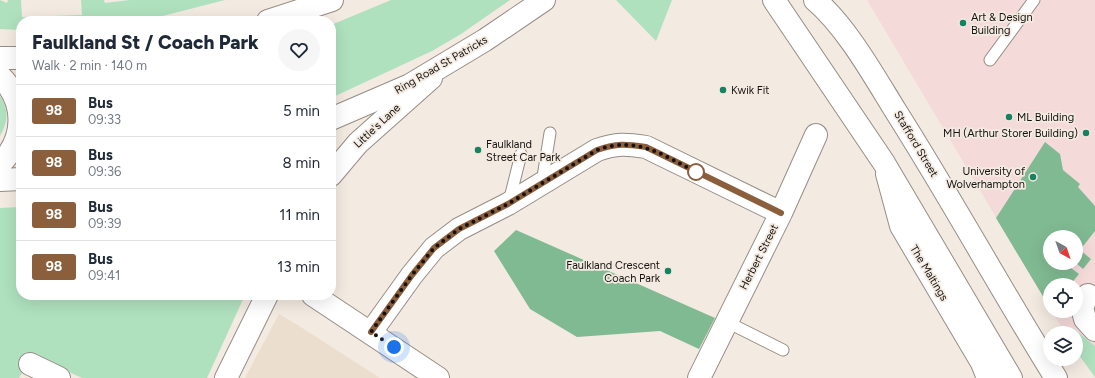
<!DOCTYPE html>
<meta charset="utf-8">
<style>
body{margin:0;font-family:Figtree,sans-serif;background:#f6f6f7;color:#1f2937;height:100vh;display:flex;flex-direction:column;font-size:15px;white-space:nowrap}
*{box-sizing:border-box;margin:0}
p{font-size:13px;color:#747a83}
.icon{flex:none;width:22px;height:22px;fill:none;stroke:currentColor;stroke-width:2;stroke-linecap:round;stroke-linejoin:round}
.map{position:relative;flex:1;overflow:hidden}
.panel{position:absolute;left:16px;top:16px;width:320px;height:284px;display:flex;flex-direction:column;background:#fff;border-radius:16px;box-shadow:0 4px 16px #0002}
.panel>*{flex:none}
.badge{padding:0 8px;border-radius:3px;font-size:14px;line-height:26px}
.needle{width:26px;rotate:140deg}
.fabs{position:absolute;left:1043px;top:230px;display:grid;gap:8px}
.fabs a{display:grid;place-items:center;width:40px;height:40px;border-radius:50%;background:#fff;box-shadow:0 4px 16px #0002;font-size:20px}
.you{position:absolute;width:20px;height:20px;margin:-10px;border:3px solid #fff;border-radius:50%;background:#1a73e8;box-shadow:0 0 0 6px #1a73e833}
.map>.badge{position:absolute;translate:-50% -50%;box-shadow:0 0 0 2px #fff}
.round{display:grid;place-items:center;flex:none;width:42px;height:42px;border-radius:21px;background:#f6f6f7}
.overview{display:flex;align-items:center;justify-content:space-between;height:68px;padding:0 16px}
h1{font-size:19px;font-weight:800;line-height:30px}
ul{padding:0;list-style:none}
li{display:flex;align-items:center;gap:12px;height:52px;padding:0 16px;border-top:1px solid #e0e1e3}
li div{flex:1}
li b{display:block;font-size:15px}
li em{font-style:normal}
li .badge{min-width:44px;font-weight:700;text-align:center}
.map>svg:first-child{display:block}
</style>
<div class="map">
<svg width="1095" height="378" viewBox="0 0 1095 378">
<rect width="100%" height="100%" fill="#f3eae1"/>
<!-- built -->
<path fill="#ecdecf" d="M 279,314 L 296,324 L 380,378 L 245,378 Z"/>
<!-- education -->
<path fill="#f5dada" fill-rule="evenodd" d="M 867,0 L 1095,0 L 1095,377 L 1076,351 L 1076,333 L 1065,333 L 1052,311 L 1076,311 L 1076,285 L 1050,285 L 1050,308 ZM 1050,237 L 1076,237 L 1076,263 L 1050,263 Z"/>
<!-- green -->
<path fill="#afe1be" d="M 0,0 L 7,3 L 8,0 L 21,0 L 22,17 L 82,15 L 81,0 L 104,0 L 105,3 L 130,0 L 225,0 L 143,21 L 21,21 L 21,30 L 0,29 Z
M 391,0 L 510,0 L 461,34 L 432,51 L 331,98 L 331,25 Z
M 616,0 L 672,0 L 656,41 Z
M 0,96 C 9,110 8,122 0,136 Z
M 21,207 L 21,295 L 245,295 L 207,378 L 82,378 L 32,355 L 19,378 L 0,378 L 0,208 Z
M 1073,328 L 1095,346 L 1095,377 L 1076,351 L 1076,333 L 1068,333 Z"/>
<!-- forest -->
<path fill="#80ba92" d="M 1045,142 L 1060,154 L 1063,170 L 1080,184 L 1078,187 L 1095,206 L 1095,231 L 1080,250 L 1091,259 L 1083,269 L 1076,263 L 1076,237 L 1050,237 L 1050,263 L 1074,263 L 1071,268 L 1079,274 L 1070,285 L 1050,285 L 1050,308 L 996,218 Z
M 516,230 L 715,318 L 699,349 L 660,331 L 577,337 L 530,309 L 494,251 Z"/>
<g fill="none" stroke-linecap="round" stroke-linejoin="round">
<!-- lane casing -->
<g stroke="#968e86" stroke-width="13">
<path id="lane" d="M 990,60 L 1034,0
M 542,183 L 550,133
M 509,202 L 521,154
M 727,322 L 783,350"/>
</g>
<!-- street casing -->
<g stroke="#968e86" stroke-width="24">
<path id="street" d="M 887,174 L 901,226 L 982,363 L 988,378
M 331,175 L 358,143 L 431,78
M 313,295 L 438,378
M 1088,295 L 1082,307 L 1085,319 L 1095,330
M 371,332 L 412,275 L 434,248 L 459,229 L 508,204 L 597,150 C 617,143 626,144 646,147 L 781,213
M 30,364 L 59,378
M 226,378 L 267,295
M 699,378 L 781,213 L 816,135"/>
</g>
<!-- highway casing -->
<g stroke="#968e86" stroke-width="24">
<path id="highway" d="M 774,0 L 884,163 L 1011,378
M 815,0 C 846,26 874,76 895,110 C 951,198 1001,290 1056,378
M 268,21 L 332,0
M 0,58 L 21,58
M 0,76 C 26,102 26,138 0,164
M 331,119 L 410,85 L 485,40 L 544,0
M 0,180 L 21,179"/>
</g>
<!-- lane -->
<use href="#lane" stroke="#fff" stroke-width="11"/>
<!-- street -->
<use href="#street" stroke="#fff" stroke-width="22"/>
<!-- highway -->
<use href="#highway" stroke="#fff" stroke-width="22"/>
</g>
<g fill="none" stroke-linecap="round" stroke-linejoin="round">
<!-- line casing -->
<g stroke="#fff" stroke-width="9">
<path id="line" d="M 371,332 L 412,275 L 434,248 L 459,229 L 508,204 L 597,150 C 617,143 626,144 646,147 L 781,213"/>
</g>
<!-- line -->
<use href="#line" stroke="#8b5e3c" stroke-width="6"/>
<!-- walk -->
<path stroke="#15120f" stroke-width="4" stroke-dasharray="0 7.2" d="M 394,347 L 371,332 L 412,275 L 434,248 L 459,229 L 508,204 L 597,150 C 638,135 664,156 700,174 L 696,172"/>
</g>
<!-- markers -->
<g fill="#16825f" stroke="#f3eae1" stroke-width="1.5">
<circle cx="963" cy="23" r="4"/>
<circle cx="723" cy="90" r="4"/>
<circle cx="1009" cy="117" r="4"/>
<circle cx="1086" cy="133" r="4"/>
<circle cx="478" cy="150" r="4"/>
<circle cx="1033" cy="177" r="4"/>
<circle cx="668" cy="271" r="4"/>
</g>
<circle fill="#fff" stroke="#8b5e3c" stroke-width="2" cx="696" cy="172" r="8"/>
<g text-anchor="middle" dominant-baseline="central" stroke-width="3.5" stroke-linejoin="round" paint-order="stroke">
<!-- poi labels -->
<g font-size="11" fill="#15120f" stroke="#f3eae1" text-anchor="start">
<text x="971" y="17">Art &amp; Design<tspan x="971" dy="13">Building</tspan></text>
<text x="731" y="90">Kwik Fit</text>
<text x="1017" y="117">ML Building</text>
<text x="1078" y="133" text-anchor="end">MH (Arthur Storer Building)</text>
<text x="486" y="144">Faulkland<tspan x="486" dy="13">Street Car Park</tspan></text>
<text x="1025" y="171" text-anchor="end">University of<tspan x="1025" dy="13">Wolverhampton</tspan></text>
<text x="660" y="265" text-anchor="end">Faulkland Crescent<tspan x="660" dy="13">Coach Park</tspan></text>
</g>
<!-- street labels -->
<g font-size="11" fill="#15120f" stroke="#f3eae1">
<text transform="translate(441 65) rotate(-30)">Ring Road St Patricks</text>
<text transform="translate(377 126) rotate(-43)">Little's Lane</text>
<text transform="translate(916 144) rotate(59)">Stafford Street</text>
<text transform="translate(759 257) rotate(-63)">Herbert Street</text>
<text transform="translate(929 273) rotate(59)">The Maltings</text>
</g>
</g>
</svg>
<div class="fabs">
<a><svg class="needle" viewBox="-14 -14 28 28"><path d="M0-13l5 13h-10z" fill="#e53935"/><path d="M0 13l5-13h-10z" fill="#747a83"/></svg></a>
<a><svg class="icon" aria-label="locate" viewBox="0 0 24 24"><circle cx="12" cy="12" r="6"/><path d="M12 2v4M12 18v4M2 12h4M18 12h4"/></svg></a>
<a><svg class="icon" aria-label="layers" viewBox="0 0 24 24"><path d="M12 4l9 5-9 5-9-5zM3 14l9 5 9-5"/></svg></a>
</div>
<div class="you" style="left:394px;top:347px"></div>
<section class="panel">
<div class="overview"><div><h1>Faulkland St / Coach Park</h1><p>Walk · 2 min · 140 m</p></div><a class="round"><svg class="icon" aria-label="heart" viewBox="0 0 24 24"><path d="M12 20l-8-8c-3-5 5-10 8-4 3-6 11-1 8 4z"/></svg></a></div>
<ul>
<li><span class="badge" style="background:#8b5e3c;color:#fff">98</span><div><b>Bus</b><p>09:33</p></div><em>5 min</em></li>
<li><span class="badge" style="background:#8b5e3c;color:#fff">98</span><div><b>Bus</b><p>09:36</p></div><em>8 min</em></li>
<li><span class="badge" style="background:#8b5e3c;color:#fff">98</span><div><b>Bus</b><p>09:39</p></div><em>11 min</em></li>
<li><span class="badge" style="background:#8b5e3c;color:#fff">98</span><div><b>Bus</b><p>09:41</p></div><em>13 min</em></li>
</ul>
</section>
</div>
